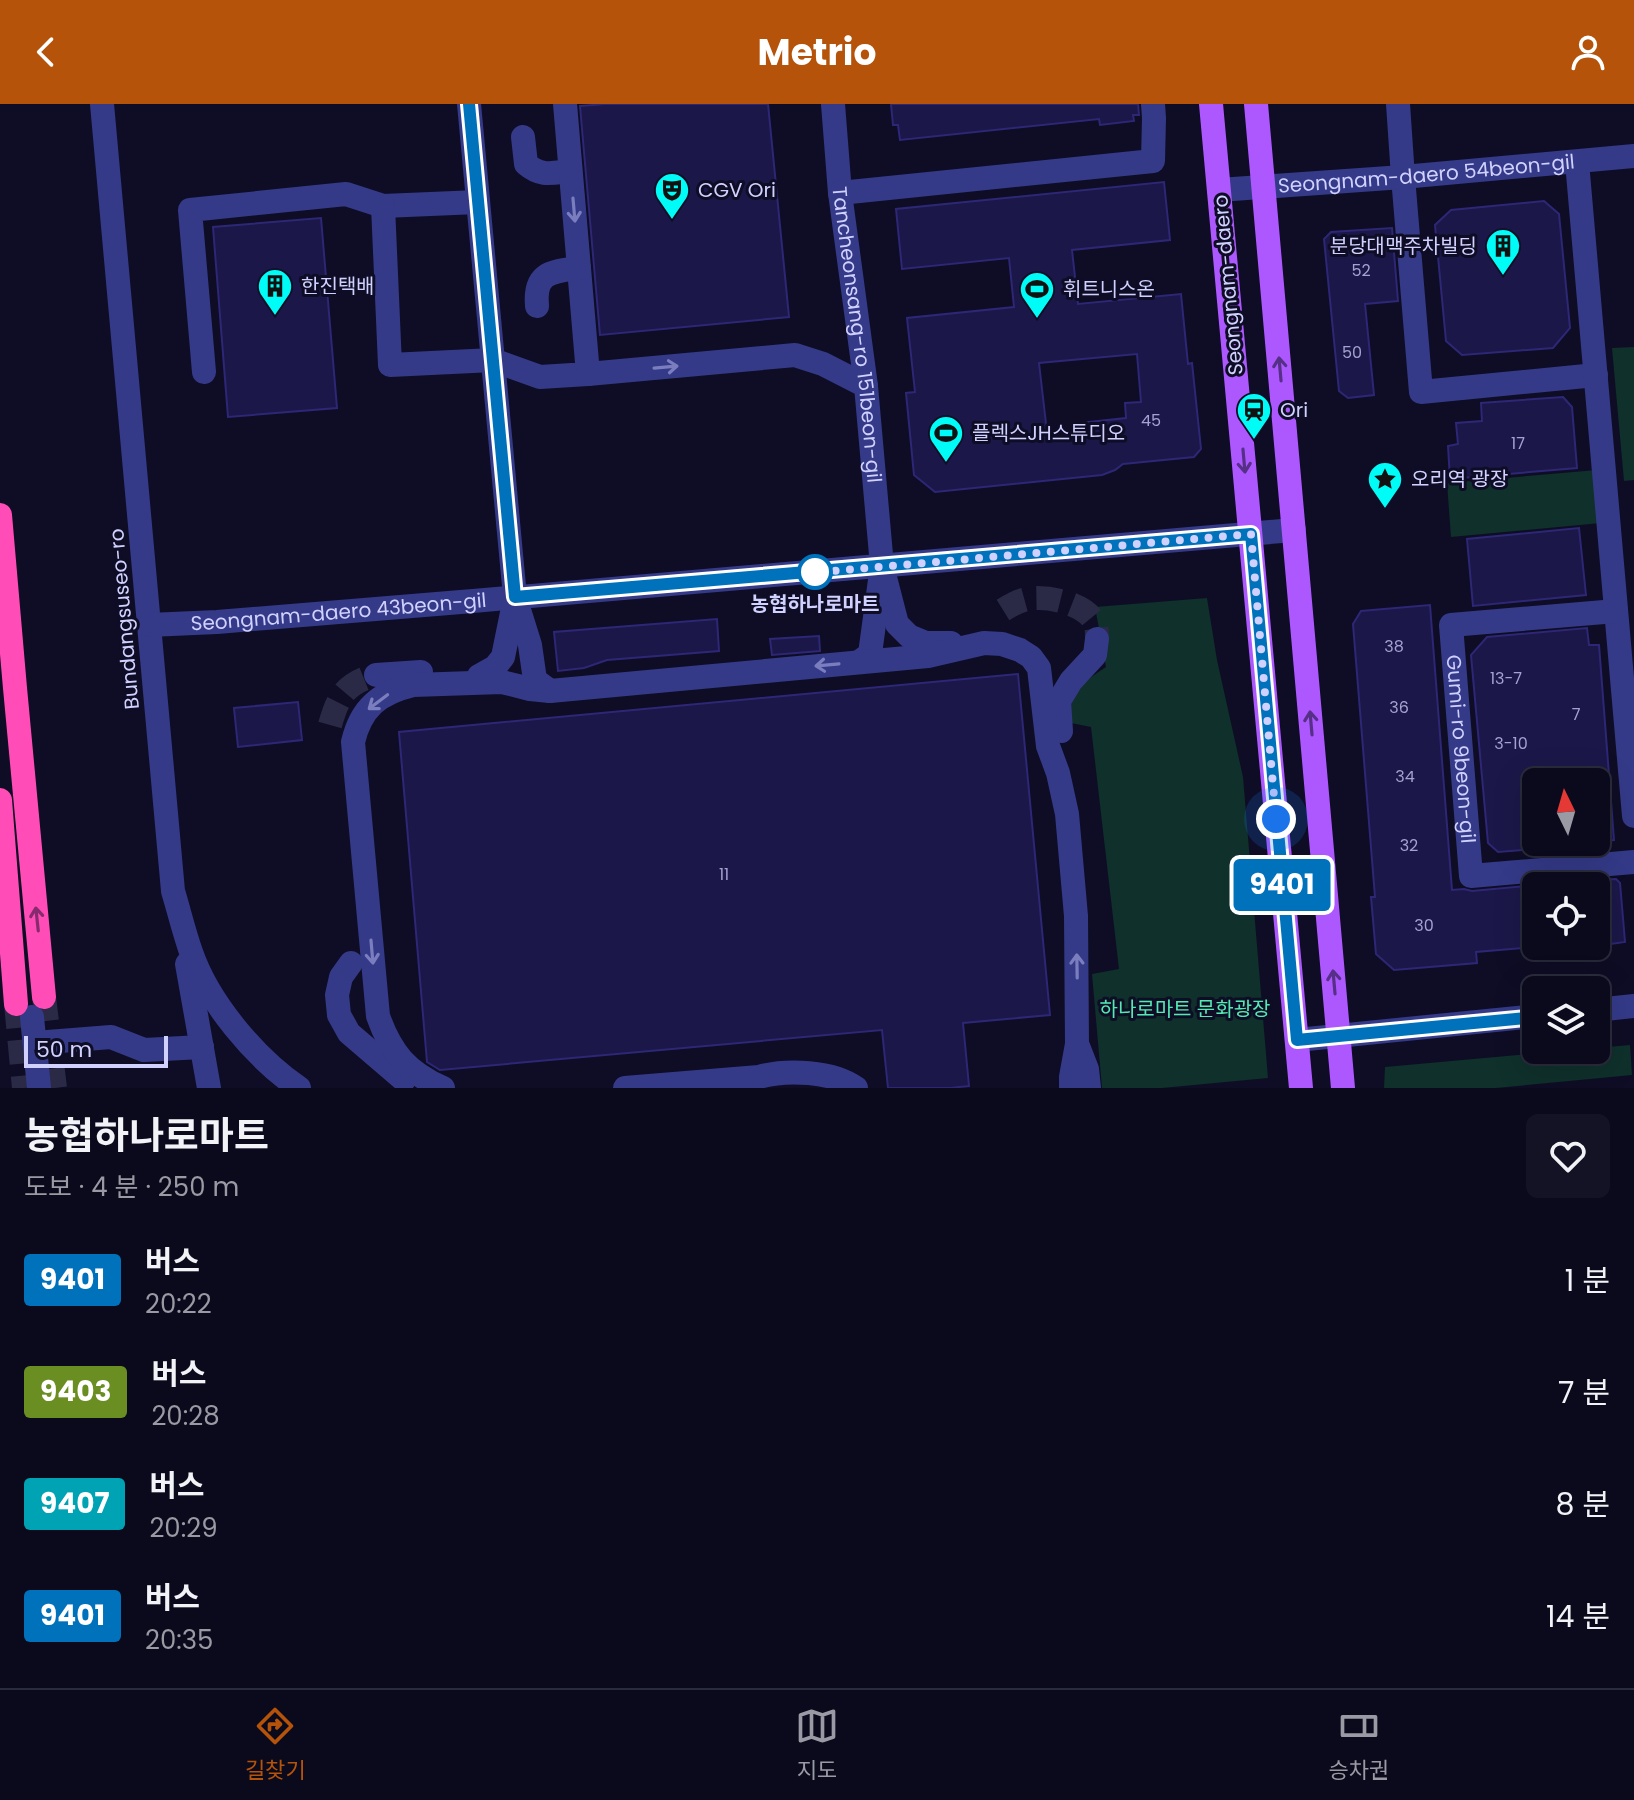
<!DOCTYPE html>
<html lang="ko">
<meta charset="utf-8">
<style>
body{margin:0;font-family:Poppins,"Noto Sans KR",sans-serif;background:#131325;color:#f1f3f6;height:100vh;display:flex;flex-direction:column;font-size:30px;white-space:nowrap}
*{box-sizing:border-box;margin:0}
p{font-size:26px;color:#999aa3}
.icon{flex:none;width:44px;height:44px;fill:none;stroke:currentColor;stroke-width:2;stroke-linecap:round;stroke-linejoin:round}
.map{position:relative;height:984px;overflow:hidden}
.details{display:flex;flex-direction:column;background:#0a0a1c;flex:1}
.details>*{flex:none}
.badge{padding:0 16px;border-radius:6px;font-size:28px;line-height:52px}
.needle{width:52px;rotate:355deg}
.fabs{position:absolute;left:1522px;top:664px;display:grid;gap:16px}
.fabs a{display:grid;place-items:center;width:88px;height:88px;border-radius:12px;background:#0a0a1c;box-shadow:0 8px 32px #0002,0 0 0 2px #2a2b3b;font-size:40px}
.scale{position:absolute;left:24px;bottom:20px;width:144px;box-sizing:border-box;padding-left:8px;border:4px solid #d1d1ff;border-top:0;font-size:22px;line-height:28px;white-space:nowrap;color:#d1d1ff;-webkit-text-stroke:6px #0e0d25;paint-order:stroke}
.you{position:absolute;width:40px;height:40px;margin:-20px;border:6px solid #fff;border-radius:50%;background:#1a73e8;box-shadow:0 0 0 12px #1a73e833}
.map>.badge{position:absolute;translate:-50% -50%;box-shadow:0 0 0 4px #fff}
.round{display:grid;place-items:center;flex:none;width:84px;height:84px;border-radius:12px;background:#131325}
.headline{display:flex;align-items:center;justify-content:space-between;height:136px;padding:0 24px}
h1{font-size:38px;font-weight:700;line-height:60px}
ul{padding:0;list-style:none}
li{display:flex;align-items:center;gap:24px;height:112px;padding:0 24px}
li div{flex:1}
li b{display:block;font-size:30px}
li em{font-style:normal}
li .badge{min-width:88px;font-weight:700;text-align:center}
header{display:flex;justify-content:space-between;align-items:center;height:104px;padding:0 24px;background:#b45309;color:#fff;font-size:36px;font-weight:700}
.dock{display:flex;justify-content:space-around;align-items:center;height:112px;border-top:2px solid #2a2b3b;background:#0a0a1c;font-size:22px;color:#999aa3}
.dock a{display:grid;justify-items:center;gap:4px}
.dock .on{color:#b45309}
.map>svg:first-child{display:block}
</style>
<header><svg class="icon" aria-label="back" viewBox="0 0 24 24"><path d="M15 5l-7 7 7 7"/></svg>Metrio<svg class="icon" aria-label="person" viewBox="0 0 24 24"><circle cx="12" cy="8" r="4"/><path d="M4 21q1-7 8-7t8 7"/></svg></header>
<div class="map">
<svg width="1634" height="984" viewBox="0 0 1634 984">
<rect width="100%" height="100%" fill="#0e0d25"/>
<!-- green -->
<path fill="#0f302b" d="M 1634,243 L 1634,376 L 1624,377 L 1612,244 Z
M 1597,366 L 1601,419 L 1451,433 L 1447,379 Z
M 1207,494 L 1217,556 L 1243,673 L 1268,974 L 1162,984 L 1102,984 L 1092,870 L 1119,865 L 1091,623 L 1066,618 C 1072,589 1081,579 1106,563 L 1095,503 Z
M 1630,941 L 1632,971 L 1496,984 L 1384,984 L 1385,963 L 1572,946 L 1596,946 L 1596,944 Z"/>
<!-- building -->
<path fill="#1b1748" stroke="#2d2776" stroke-width="2" fill-rule="evenodd" d="M 605,0 L 768,0 L 789,213 L 600,231 L 580,2 Z
M 891,0 L 1138,0 L 1139,11 L 1133,11 L 1134,17 L 1100,21 L 1099,15 L 900,36 L 898,21 L 893,21 Z
M 1164,78 L 1170,136 L 1072,146 L 1078,200 L 1181,190 L 1188,260 L 1192,259 L 1201,345 L 1194,353 L 1123,360 L 1115,366 L 1102,371 L 935,388 L 914,371 L 906,289 L 915,288 L 907,214 L 1014,203 L 1009,154 L 902,165 L 896,105 ZM 1137,250 L 1141,298 L 1125,299 L 1126,314 L 1080,319 L 1082,334 L 1048,337 L 1039,259 Z
M 1544,97 L 1559,110 L 1570,224 L 1553,244 L 1462,251 L 1446,237 L 1435,121 L 1451,106 Z
M 321,114 L 337,304 L 228,313 L 213,123 Z
M 1392,124 L 1398,197 L 1365,200 L 1374,291 L 1348,294 L 1339,287 L 1324,135 L 1331,128 Z
M 1563,293 L 1572,303 L 1577,364 L 1450,375 L 1448,342 L 1458,340 L 1456,319 L 1482,317 L 1481,299 Z
M 1579,424 L 1586,491 L 1473,502 L 1467,435 Z
M 1430,501 L 1452,786 L 1464,785 L 1472,787 L 1536,781 L 1536,843 L 1476,848 L 1477,859 L 1394,866 L 1376,850 L 1371,793 L 1375,793 L 1353,520 L 1361,507 Z
M 717,515 L 719,547 L 607,556 L 584,564 L 558,567 L 554,528 Z
M 1587,524 L 1589,541 L 1599,541 L 1614,736 L 1596,738 L 1596,678 L 1536,678 L 1536,745 L 1498,748 L 1488,739 L 1471,551 L 1487,533 Z
M 819,532 L 820,547 L 772,551 L 770,535 Z
M 1018,570 L 1050,911 L 963,919 L 969,982 L 950,984 L 888,984 L 882,926 L 440,966 L 427,958 L 399,628 Z
M 298,598 L 302,636 L 238,643 L 234,604 Z
M 1616,775 L 1620,779 L 1625,838 L 1596,842 L 1596,776 Z"/>
<g fill="none" stroke-linecap="round" stroke-linejoin="round">
<!-- minor-tunnel -->
<path stroke="#2b2a46" stroke-width="24" stroke-dasharray="24 12" stroke-linecap="butt" d="M 1003,506 C 1011,501 1018,497 1027,495 C 1047,491 1090,500 1096,522 C 1097,526 1097,531 1097,535
M 330,621 C 338,592 346,579 376,571"/>
<!-- highway-tunnel -->
<path stroke="#2b2a46" stroke-width="24" stroke-dasharray="24 12" stroke-linecap="butt" d="M 44,893 L 55,984
M 16,900 L 24,984"/>
<!-- minor -->
<g stroke="#343a88" stroke-width="24">
<path d="M 102,0 L 173,787 C 179,807 184,828 191,848 C 208,898 255,954 299,984"/>
<path d="M 469,0 L 515,493 L 530,541 L 535,576 L 550,587"/>
<path id="s1" d="M 833,0 L 840,89 L 866,282 L 882,462 L 897,520 L 909,532 L 926,539 L 951,539"/>
<path d="M 1398,0 L 1403,73 L 1421,288 L 1596,271"/>
<path d="M 523,33 L 526,60 C 541,73 552,69 570,67"/>
<path d="M 1577,58 L 1634,712"/>
<path id="s2" d="M 1219,86 L 1403,73 L 1634,52"/>
<path d="M 840,89 L 1153,57 L 1154,14 L 1153,0"/>
<path d="M 478,98 L 383,102 L 390,261 L 493,256 L 540,273 L 588,270 L 565,0"/>
<path d="M 537,202 C 534,168 551,168 579,164"/>
<path d="M 204,268 L 190,106 L 346,90 L 383,102"/>
<path d="M 588,270 L 795,251 L 823,260 L 866,282"/>
<path id="s3" d="M 1616,507 L 1451,521 L 1471,772 L 1634,758"/>
<path id="s4" d="M 149,521 L 217,518 L 473,497 L 1294,426"/>
<path d="M 859,558 L 870,550 L 880,476"/>
<path d="M 376,571 L 421,568"/>
<path d="M 479,572 L 495,563 L 503,553 L 514,499"/>
<path d="M 1061,627 L 1059,597 L 1071,577 L 1095,551 L 1097,535"/>
<path d="M 351,859 L 341,873 L 337,891 L 339,911 L 349,929 L 404,976"/>
<path d="M 187,860 L 209,984"/>
<path d="M 1596,906 L 1634,902"/>
<path d="M 32,913 L 39,984"/>
<path d="M 1297,936 L 1536,912"/>
<path d="M 35,939 L 111,933 L 144,946 L 202,943"/>
<path d="M 1078,942 L 1087,965 L 1089,984"/>
<path d="M 443,984 C 407,968 391,949 378,912 L 353,638 C 361,604 379,589 413,581 L 502,578 L 530,585 L 550,587 L 928,552 L 984,539 L 1002,540 L 1020,546 L 1031,553 L 1039,564 L 1048,642 L 1058,669 L 1067,710 L 1076,812 L 1077,940 L 1071,973 L 1071,984"/>
<path d="M 625,984 L 759,973 C 786,965 833,967 856,984"/>
</g>
<!-- major -->
<path stroke="#ad58ff" stroke-width="24" d="M 1211,0 L 1301,984
M 1256,0 L 1343,984"/>
<!-- highway -->
<path stroke="#ff4cb7" stroke-width="24" d="M 0,411 L 15,584 L 44,893
M 0,696 L 16,900"/>
</g>
<!-- one-way arrows -->
<defs><path id="oneway-shaft" d="M-6 0H5M1.5-3L5.5 0L1.5 3" fill="none" stroke-width="1.6" stroke-linecap="round" stroke-linejoin="round" transform="scale(2)"/></defs>
<g stroke="#7b7ebe">
<use href="#oneway-shaft" transform="translate(574 106) rotate(85)"/>
<use href="#oneway-shaft" transform="translate(666 263) rotate(-5)"/>
<use href="#oneway-shaft" transform="translate(827 561) rotate(175)"/>
<use href="#oneway-shaft" transform="translate(378 598) rotate(143)"/>
<use href="#oneway-shaft" transform="translate(372 848) rotate(85)"/>
<use href="#oneway-shaft" transform="translate(1077 862) rotate(-91)"/>
</g>
<g stroke="#562f87">
<use href="#oneway-shaft" transform="translate(1280 265) rotate(-95)"/>
<use href="#oneway-shaft" transform="translate(1244 357) rotate(85)"/>
<use href="#oneway-shaft" transform="translate(1311 619) rotate(-95)"/>
<use href="#oneway-shaft" transform="translate(1334 878) rotate(-95)"/>
</g>
<use stroke="#862c6e" href="#oneway-shaft" transform="translate(37 815) rotate(-96)"/>
<g fill="none" stroke-linecap="round" stroke-linejoin="round">
<!-- line casing -->
<g stroke="#fff" stroke-width="18">
<path id="line" d="M 469,0 L 515,493 L 1251,430 L 1297,936 L 1536,913"/>
</g>
<!-- line -->
<use href="#line" stroke="#0072bc" stroke-width="12"/>
<!-- walk -->
<path stroke="#d1d1ff" stroke-width="8" stroke-dasharray="0 14.4" d="M 815,468 L 811,469 L 1251,430 L 1276,715"/>
</g>
<!-- icons -->
<defs>
<g id="theatre-pin" transform="scale(1.8)"><path d="M0 17L-7.5 6A9.5 9.5 0 1 1 7.5 6Z" fill="#00fcf7" stroke="#0e0d25"/><path d="M-5-5.5Q0-4 5-5.5V0Q5 5 0 6Q-5 5-5 0ZM-3.3-2.5H-1v1.5H-3.3ZM1-2.5H3.3v1.5H1ZM-2.8 1Q0 5.5 2.8 1Z" fill="#111"/></g>
<g id="building-pin" transform="scale(1.8)"><path d="M0 17L-7.5 6A9.5 9.5 0 1 1 7.5 6Z" fill="#00fcf7" stroke="#0e0d25"/><path d="M-4-6H4V6H1V3H-1V6H-4ZM-2.5-4.3h1.7v1.8h-1.7ZM.8-4.3h1.7v1.8H.8ZM-2.5-1h1.7V.8h-1.7ZM.8-1h1.7V.8H.8Z" fill="#111"/></g>
<g id="stadium-pin" transform="scale(1.8)"><path d="M0 17L-7.5 6A9.5 9.5 0 1 1 7.5 6Z" fill="#00fcf7" stroke="#0e0d25"/><path d="M0-5a6.5 5 0 1 0 0 10a6.5 5 0 1 0 0-10ZM-3.5-1.8h7v3.6h-7Z" fill="#111"/></g>
<g id="station-pin" transform="scale(1.8)"><path d="M0 17L-7.5 6A9.5 9.5 0 1 1 7.5 6Z" fill="#00fcf7" stroke="#0e0d25"/><path d="M-3-6H3Q5-6 5-4V2Q5 4 3 4L4.5 6H3L1.5 4h-3L-3 6H-4.5L-3 4Q-5 4-5 2V-4Q-5-6-3-6ZM-3.5-4v3h7v-3ZM-3.5 1v1.5H-2V1ZM2 1v1.5H3.5V1Z" fill="#111"/></g>
<g id="sight-pin" transform="scale(1.8)"><path d="M0 17L-7.5 6A9.5 9.5 0 1 1 7.5 6Z" fill="#00fcf7" stroke="#0e0d25"/><path d="M0-6L1.8-2.2L6-1.7L2.9 1.2L3.7 5.4L0 3.3L-3.7 5.4L-2.9 1.2L-6-1.7L-1.8-2.2Z" fill="#111"/></g>
</defs>
<g fill-rule="evenodd">
<use href="#theatre-pin" x="672" y="86"/>
<use href="#building-pin" x="1503" y="142"/>
<use href="#building-pin" x="275" y="182"/>
<use href="#stadium-pin" x="1037" y="185"/>
<use href="#station-pin" x="1254" y="306"/>
<use href="#stadium-pin" x="946" y="329"/>
<use href="#sight-pin" x="1385" y="375"/>
</g>
<!-- markers -->
<circle fill="#fff" stroke="#0072bc" stroke-width="4" cx="815" cy="468" r="16"/>
<g text-anchor="middle" dominant-baseline="central" stroke-width="6" stroke-linejoin="round" paint-order="stroke">
<!-- number labels -->
<g font-size="16" fill="#a4a2d1">
<text x="1361" y="166">52</text>
<text x="1352" y="248">50</text>
<text x="1151" y="316">45</text>
<text x="1518" y="339">17</text>
<text x="1394" y="542">38</text>
<text x="1506" y="574">13-7</text>
<text x="1399" y="603">36</text>
<text x="1576" y="610">7</text>
<text x="1511" y="639">3-10</text>
<text x="1405" y="672">34</text>
<text x="1409" y="741">32</text>
<text x="724" y="770">11</text>
<text x="1424" y="821">30</text>
</g>
<!-- street labels -->
<g font-size="20" fill="#d1d1ff" stroke="#0e0d25">
<text stroke="none"><textPath href="#s2" startOffset="208">Seongnam-daero 54beon-gil</textPath></text>
<text transform="translate(1228 181) rotate(-95)">Seongnam-daero</text>
<text stroke="none"><textPath href="#s1" startOffset="232">Tancheonsang-ro 151beon-gil</textPath></text>
<text stroke="none"><textPath href="#s4" startOffset="190">Seongnam-daero 43beon-gil</textPath></text>
<text transform="translate(124 515) rotate(-95)">Bundangsuseo-ro</text>
<text stroke="none"><textPath href="#s3" startOffset="290">Gumi-ro 9beon-gil</textPath></text>
</g>
<!-- poi labels -->
<g font-size="20" fill="#d1d1ff" stroke="#0e0d25" text-anchor="start">
<text x="698" y="86">CGV Ori</text>
<text x="1477" y="142" text-anchor="end">분당대맥주차빌딩</text>
<text x="301" y="182">한진택배</text>
<text x="1063" y="185">휘트니스온</text>
<text x="1280" y="306">Ori</text>
<text x="972" y="329">플렉스JH스튜디오</text>
<text x="1411" y="375">오리역 광장</text>
</g>
<!-- stop labels -->
<g font-size="20" font-weight="bold" fill="#d1d1ff" stroke="#0e0d25">
<text x="815" y="500">농협하나로마트</text>
</g>
<!-- park labels -->
<g font-size="20" fill="#53e9b2" stroke="#0e0d25">
<text x="1185" y="905">하나로마트 문화광장</text>
</g>
</g>
</svg>
<div class="fabs">
<a><svg class="needle" viewBox="-14 -14 28 28"><path d="M0-13l5 13h-10z" fill="#e53935"/><path d="M0 13l5-13h-10z" fill="#999aa3"/></svg></a>
<a><svg class="icon" aria-label="locate" viewBox="0 0 24 24"><circle cx="12" cy="12" r="6"/><path d="M12 2v4M12 18v4M2 12h4M18 12h4"/></svg></a>
<a><svg class="icon" aria-label="layers" viewBox="0 0 24 24"><path d="M12 4l9 5-9 5-9-5zM3 14l9 5 9-5"/></svg></a>
</div>
<div class="scale">50 m</div>
<div class="you" style="left:1276px;top:715px"></div>
<b class="badge" style="left:1282px;top:781px;background:#0072bc;color:#fff">9401</b>
</div>
<section class="details">
<div class="headline"><div><h1>농협하나로마트</h1><p>도보 · 4 분 · 250 m</p></div><a class="round"><svg class="icon" aria-label="heart" viewBox="0 0 24 24"><path d="M12 20l-8-8c-3-5 5-10 8-4 3-6 11-1 8 4z"/></svg></a></div>
<ul>
<li><span class="badge" style="background:#0072bc;color:#fff">9401</span><div><b>버스</b><p>20:22</p></div><em>1 분</em></li>
<li><span class="badge" style="background:#6b8e23;color:#fff">9403</span><div><b>버스</b><p>20:28</p></div><em>7 분</em></li>
<li><span class="badge" style="background:#00a3b4;color:#fff">9407</span><div><b>버스</b><p>20:29</p></div><em>8 분</em></li>
<li><span class="badge" style="background:#0072bc;color:#fff">9401</span><div><b>버스</b><p>20:35</p></div><em>14 분</em></li>
</ul>
</section>
<nav class="dock">
<a class="on"><svg class="icon" aria-label="directions" viewBox="0 0 24 24"><path d="M12 3l9 9-9 9-9-9zM9 14v-3h6M13 9l2 2-2 2"/></svg>길찾기</a>
<a><svg class="icon" aria-label="map" viewBox="0 0 24 24"><path d="M3 6l6-2 6 2 6-2v14l-6 2-6-2-6 2zM9 4v14M15 6v14"/></svg>지도</a>
<a><svg class="icon" aria-label="tickets" viewBox="0 0 24 24"><path d="M3 7h18v10H3zM15 7v10"/></svg>승차권</a>
</nav>
